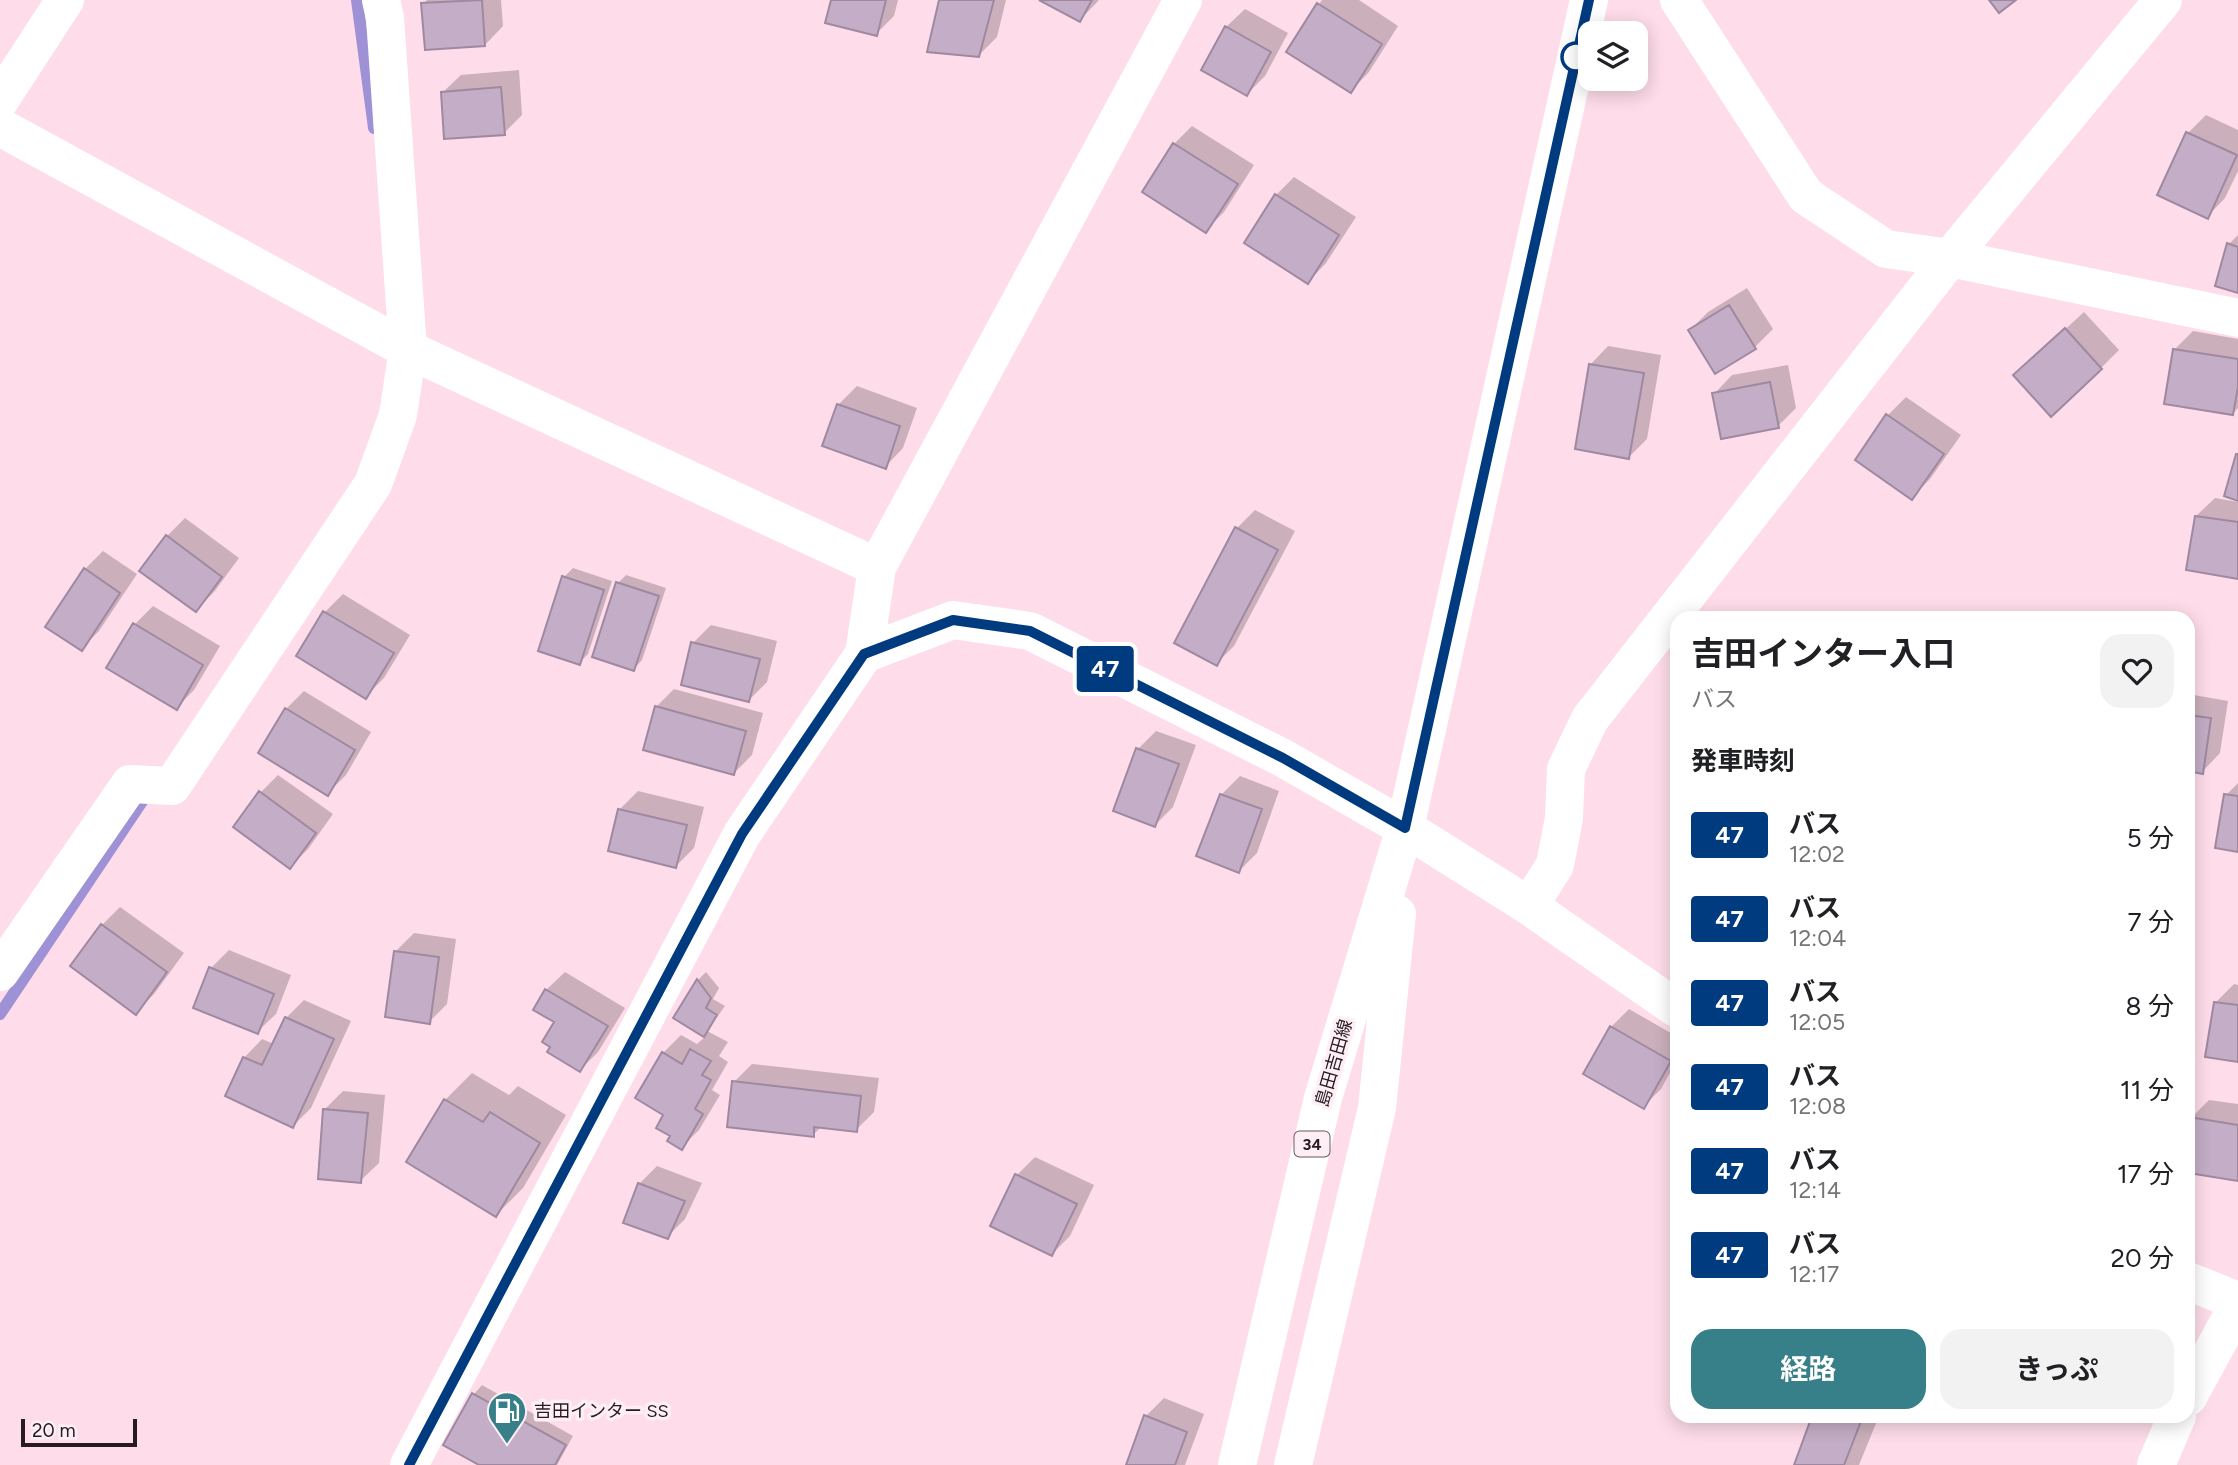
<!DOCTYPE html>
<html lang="ja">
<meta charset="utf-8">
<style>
body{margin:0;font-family:Figtree,"Noto Sans JP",sans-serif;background:#f2f2f2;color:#202124;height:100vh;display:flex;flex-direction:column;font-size:26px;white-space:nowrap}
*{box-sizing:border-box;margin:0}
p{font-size:23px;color:#757577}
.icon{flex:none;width:38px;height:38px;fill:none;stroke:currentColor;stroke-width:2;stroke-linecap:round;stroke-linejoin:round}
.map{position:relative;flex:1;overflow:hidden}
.details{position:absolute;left:1670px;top:611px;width:525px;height:812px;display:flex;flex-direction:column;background:#fff;border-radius:21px;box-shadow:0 4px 18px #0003}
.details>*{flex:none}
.badge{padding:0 14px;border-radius:5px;font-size:24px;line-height:46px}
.tools{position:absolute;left:1578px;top:21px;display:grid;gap:14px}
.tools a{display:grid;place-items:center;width:70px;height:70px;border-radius:14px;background:#fff;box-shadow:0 4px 18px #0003;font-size:35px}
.scale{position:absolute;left:21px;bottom:18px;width:116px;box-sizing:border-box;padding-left:7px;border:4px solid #271b20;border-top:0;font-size:19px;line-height:24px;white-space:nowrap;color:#271b20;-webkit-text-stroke:5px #fdeff5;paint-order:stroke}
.map>.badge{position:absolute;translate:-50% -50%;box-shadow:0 0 0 4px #fff}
h2{padding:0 21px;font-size:26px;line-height:63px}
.round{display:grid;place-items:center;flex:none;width:74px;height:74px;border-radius:21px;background:#f2f2f2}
.summary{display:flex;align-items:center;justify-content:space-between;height:119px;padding:0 21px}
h1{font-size:33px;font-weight:700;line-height:52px}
.cta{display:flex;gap:14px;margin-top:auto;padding:14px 21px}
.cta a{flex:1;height:80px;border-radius:21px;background:#388089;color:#fff;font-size:28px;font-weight:700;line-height:80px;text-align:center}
.cta a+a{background:#f2f2f2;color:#202124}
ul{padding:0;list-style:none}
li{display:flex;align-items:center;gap:21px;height:84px;padding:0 21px}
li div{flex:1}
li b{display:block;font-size:26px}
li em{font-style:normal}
li .badge{min-width:77px;font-weight:700;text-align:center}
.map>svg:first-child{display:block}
</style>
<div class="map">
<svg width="2238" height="1465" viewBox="0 0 2238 1465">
<rect width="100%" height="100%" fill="#fedcea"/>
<!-- shadow -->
<path fill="#0003" d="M 427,0 L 501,0 L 503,26 L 485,45 L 423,4 Z
M 833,0 L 898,0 L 894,16 L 876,34 Z
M 941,0 L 1006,0 L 997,37 L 979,55 Z
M 1043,0 L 1099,0 L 1080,20 Z
M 1322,0 L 1359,0 L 1398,26 L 1369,72 L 1351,91 L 1288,51 Z
M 1245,9 L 1288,33 L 1265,76 L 1247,94 L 1226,27 Z
M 519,70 L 522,115 L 504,133 L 442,93 L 461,75 Z
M 2206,115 L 2238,130 L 2238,171 L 2225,198 L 2207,217 L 2188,133 Z
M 1192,126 L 1254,165 L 1224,212 L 1206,230 L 1174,144 Z
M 1294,177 L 1356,217 L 1326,263 L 1308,282 L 1276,195 Z
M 2238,235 L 2238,291 L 2229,244 Z
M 1747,288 L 1773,329 L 1755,347 L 1690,330 L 1708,312 Z
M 2084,312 L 2119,350 L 2101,368 L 2034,358 Z
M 2193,331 L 2238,339 L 2238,408 L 2233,413 L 2175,349 Z
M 1608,346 L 1661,355 L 1647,439 L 1629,457 L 1590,365 Z
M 1788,365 L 1796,408 L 1778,426 L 1714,394 L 1732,375 Z
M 857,386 L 917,408 L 903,448 L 885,467 L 838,405 Z
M 1906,397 L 1961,435 L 1930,479 L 1912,497 L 1888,415 Z
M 2215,498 L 2238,502 L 2238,577 L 2196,516 Z
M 1255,510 L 1295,531 L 1234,646 L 1216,664 L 1176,643 L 1237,528 Z
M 185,518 L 239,558 L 214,592 L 196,610 L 167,536 Z
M 103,551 L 137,574 L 99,631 L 81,649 L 85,569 Z
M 573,568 L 612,581 L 588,654 L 579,663 L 564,577 Z
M 626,575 L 666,588 L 642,660 L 634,669 L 618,583 Z
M 343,594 L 410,635 L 384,678 L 366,696 L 325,612 Z
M 153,606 L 220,646 L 194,690 L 176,708 L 135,624 Z
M 711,625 L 777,641 L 767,682 L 749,700 L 693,643 Z
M 674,689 L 763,713 L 752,755 L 734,773 L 656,707 Z
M 304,691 L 371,732 L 346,775 L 328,793 L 286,709 Z
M 2188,694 L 2228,701 L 2220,753 L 2202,772 L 2188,769 Z
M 1156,731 L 1196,745 L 1173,807 L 1155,825 L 1138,749 Z
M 278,775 L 333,814 L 308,849 L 290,867 L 260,793 Z
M 1240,776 L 1279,791 L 1257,853 L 1239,871 L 1221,795 Z
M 2238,783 L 2238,850 L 2226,795 Z
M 638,791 L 704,807 L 694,848 L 676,866 L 620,809 Z
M 120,907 L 184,953 L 154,994 L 136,1012 L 73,966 L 102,925 Z
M 2188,911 L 2194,914 L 2188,927 Z
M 414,933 L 456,939 L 447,1004 L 429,1022 L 396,951 Z
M 229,950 L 291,975 L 276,1014 L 257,1032 L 211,968 Z
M 565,972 L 625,1008 L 598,1052 L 580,1070 L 556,1022 L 546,990 Z
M 706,972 L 719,988 L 713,999 L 725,1006 L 707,1031 L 728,1042 L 719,1056 L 728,1062 L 712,1090 L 720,1095 L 699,1130 L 681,1148 L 672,1135 L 666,1114 L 663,1053 L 681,1035 L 697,1044 L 706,1036 L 675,1017 L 698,980 Z
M 2234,984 L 2238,985 L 2238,1060 L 2216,1002 Z
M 304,1000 L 351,1021 L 311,1108 L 293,1126 L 244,1058 L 262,1039 L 274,1044 L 286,1018 Z
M 1629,1009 L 1676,1036 L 1676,1062 L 1661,1089 L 1643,1107 L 1611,1027 Z
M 752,1064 L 879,1078 L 874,1112 L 856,1130 L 822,1126 L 813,1135 L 734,1082 Z
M 472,1073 L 509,1095 L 518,1086 L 566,1115 L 523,1188 L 496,1215 L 445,1100 Z
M 343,1091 L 385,1095 L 379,1163 L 360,1181 L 325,1109 Z
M 2209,1100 L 2238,1104 L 2238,1180 L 2188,1171 L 2188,1140 L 2191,1118 Z
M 1035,1157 L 1094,1185 L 1070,1236 L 1052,1254 L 1017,1175 Z
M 657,1166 L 702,1183 L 685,1219 L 667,1237 L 639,1184 Z
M 482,1385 L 573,1436 L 557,1465 L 482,1465 L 445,1444 L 474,1394 Z
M 1164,1398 L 1204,1414 L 1185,1465 L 1128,1465 L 1146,1416 Z
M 1814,1416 L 1879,1416 L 1859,1465 L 1796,1465 Z"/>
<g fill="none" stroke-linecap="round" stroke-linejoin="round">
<!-- stream -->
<path stroke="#9f91d5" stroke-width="12" d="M 357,0 L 374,128
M 0,1014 L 149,791"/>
</g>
<!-- building -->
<path fill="#c4aec7" stroke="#9e89a1" stroke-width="2" d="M 482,0 L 485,46 L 425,50 L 421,3 Z
M 831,0 L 886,0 L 877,36 L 825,23 Z
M 939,0 L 994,0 L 979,57 L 927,52 Z
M 1039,0 L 1092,0 L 1080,22 Z
M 1989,0 L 2016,0 L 1999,13 Z
M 1317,3 L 1382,44 L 1351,93 L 1286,52 Z
M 1225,26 L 1271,52 L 1247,96 L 1201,70 Z
M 501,87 L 505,135 L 444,139 L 441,92 Z
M 2186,132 L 2237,155 L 2208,219 L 2157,195 Z
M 1173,143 L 1238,184 L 1206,233 L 1142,192 Z
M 1275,194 L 1339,235 L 1308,284 L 1244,243 Z
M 2227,243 L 2238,247 L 2238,293 L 2215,286 Z
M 1729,305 L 1756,349 L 1715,374 L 1688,330 Z
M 2065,328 L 2102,369 L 2051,417 L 2013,375 Z
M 2173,349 L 2238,359 L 2238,387 L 2233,415 L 2164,404 Z
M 1589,364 L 1644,373 L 1629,459 L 1575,449 Z
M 1770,382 L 1779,428 L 1721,439 L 1712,393 Z
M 837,404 L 900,426 L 886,469 L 822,446 Z
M 1886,414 L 1944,454 L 1912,500 L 1855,460 Z
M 2236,454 L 2238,454 L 2238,501 L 2224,496 Z
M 2195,516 L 2238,522 L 2238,579 L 2186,570 Z
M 1235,527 L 1278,550 L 1217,666 L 1174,643 Z
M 166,535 L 222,577 L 196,612 L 139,571 Z
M 84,568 L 120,593 L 82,651 L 45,627 Z
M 562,576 L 604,590 L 580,665 L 538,651 Z
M 616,582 L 659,596 L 634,671 L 592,657 Z
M 323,611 L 394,653 L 366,699 L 296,656 Z
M 133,623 L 203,665 L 177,710 L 106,668 Z
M 691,642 L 760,659 L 749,702 L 681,685 Z
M 655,706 L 746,731 L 734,775 L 643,750 Z
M 285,708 L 355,750 L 328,796 L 258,753 Z
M 2188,715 L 2211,718 L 2203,774 L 2188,771 Z
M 1136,748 L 1179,764 L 1155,827 L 1113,811 Z
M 259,791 L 316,833 L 290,869 L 233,827 Z
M 1220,794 L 1262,809 L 1239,873 L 1196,856 Z
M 2224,794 L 2238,796 L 2238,852 L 2215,848 Z
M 618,809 L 687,825 L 676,868 L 608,851 Z
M 101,924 L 167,972 L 136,1015 L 70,966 Z
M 394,951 L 439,957 L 430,1024 L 385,1017 Z
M 209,967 L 274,994 L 258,1034 L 193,1008 Z
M 697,979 L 711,998 L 706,1008 L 717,1015 L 704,1037 L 673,1018 Z
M 545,989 L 608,1026 L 580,1072 L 547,1052 L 550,1047 L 542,1042 L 554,1022 L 533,1010 Z
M 2214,1002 L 2238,1005 L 2238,1062 L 2205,1057 Z
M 285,1017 L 334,1039 L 293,1128 L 225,1096 L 243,1057 L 262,1065 Z
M 1610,1026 L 1671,1061 L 1644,1109 L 1583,1074 Z
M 690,1049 L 711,1061 L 702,1075 L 711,1080 L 695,1109 L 703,1114 L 682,1150 L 667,1141 L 670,1136 L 656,1128 L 663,1115 L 635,1098 L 662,1052 L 682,1064 Z
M 732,1081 L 861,1096 L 857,1132 L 814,1127 L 814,1137 L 727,1127 Z
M 444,1099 L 483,1122 L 490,1112 L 540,1143 L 496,1217 L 406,1162 Z
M 323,1109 L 368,1113 L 361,1183 L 318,1179 Z
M 2189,1117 L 2238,1125 L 2238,1181 L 2188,1173 Z
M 1015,1174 L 1077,1204 L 1052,1256 L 990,1226 Z
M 638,1183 L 685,1201 L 668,1239 L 623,1223 Z
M 472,1393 L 566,1445 L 555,1465 L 479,1465 L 443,1445 Z
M 1144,1415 L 1187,1432 L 1175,1465 L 1126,1465 Z
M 1812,1416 L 1863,1416 L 1844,1465 L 1794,1465 Z"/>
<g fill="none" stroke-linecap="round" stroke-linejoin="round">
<!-- minor -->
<path stroke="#fff" stroke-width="38" d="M 1679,0 L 1806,196 L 1886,249 L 1950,258 L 2238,318
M 0,100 L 65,0
M 0,127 L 405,348 L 877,567
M 864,654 L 877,567 L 1183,0
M 1405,828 L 1529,906 L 1676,1008
M 1529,906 L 1555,865 L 1564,818 L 1566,769 L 1590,719 L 1950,258 L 2163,0
M 0,972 L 130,784 L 172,786 L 373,484 L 398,415 L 408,349 L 385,18 L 381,0
M 2188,1281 L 2238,1301
M 2188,1397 L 2238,1305
M 2156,1465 L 2177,1416"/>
<!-- major -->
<path stroke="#fff" stroke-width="38" d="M 409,1465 L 742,834 L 864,654 L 953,620 L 1030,631 L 1283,758 L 1405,828
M 1237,1465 L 1323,1098 L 1405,828 L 1589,0
M 1293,1465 L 1377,1108 L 1397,914"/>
</g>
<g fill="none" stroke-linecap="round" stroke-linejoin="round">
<!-- line casing -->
<g stroke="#fff" stroke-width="16">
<path id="line" d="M 409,1465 L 742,834 L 864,654 L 953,620 L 1030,631 L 1283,758 L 1405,828 L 1589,0"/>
</g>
<!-- line -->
<use href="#line" stroke="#003b80" stroke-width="10"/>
</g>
<!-- icons -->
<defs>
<g id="fuel-pin" transform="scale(2.0125)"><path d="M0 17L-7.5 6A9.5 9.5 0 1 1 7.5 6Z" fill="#388089" stroke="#fdeff5"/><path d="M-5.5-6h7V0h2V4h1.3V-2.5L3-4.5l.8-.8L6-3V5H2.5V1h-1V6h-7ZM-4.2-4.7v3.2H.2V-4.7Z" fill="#fff"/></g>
</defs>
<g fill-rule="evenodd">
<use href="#fuel-pin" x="507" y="1411"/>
</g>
<!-- markers -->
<circle fill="#fff" stroke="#003b80" stroke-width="3.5" cx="1576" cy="57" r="14"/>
<g text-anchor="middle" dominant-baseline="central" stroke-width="7" stroke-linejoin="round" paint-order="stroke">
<!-- shield labels -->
<rect fill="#fdeff5" stroke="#675b60" stroke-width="2" x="1294.5" y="1131.5" width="35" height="25" rx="5"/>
<g font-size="16" font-weight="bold" fill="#271b20">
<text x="1312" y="1144">34</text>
</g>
<!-- street labels -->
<g font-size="18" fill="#271b20" stroke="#fdeff5">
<text transform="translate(1334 1063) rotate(-74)">島田吉田線</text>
</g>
<!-- poi labels -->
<g font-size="18" fill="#271b20" stroke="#fdeff5" text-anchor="start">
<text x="534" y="1411">吉田インター SS</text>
</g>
</g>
</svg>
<div class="tools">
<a><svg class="icon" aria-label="layers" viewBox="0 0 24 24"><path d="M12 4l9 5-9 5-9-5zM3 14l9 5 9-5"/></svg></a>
</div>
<div class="scale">20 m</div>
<b class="badge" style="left:1105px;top:669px;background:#003b80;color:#fff">47</b>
<section class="details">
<div class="summary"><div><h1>吉田インター入口</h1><p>バス</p></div><a class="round"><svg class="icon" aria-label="heart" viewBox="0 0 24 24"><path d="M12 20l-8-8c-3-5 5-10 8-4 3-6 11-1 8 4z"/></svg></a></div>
<h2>発車時刻</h2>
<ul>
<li><span class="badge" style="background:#003b80;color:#fff">47</span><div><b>バス</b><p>12:02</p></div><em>5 分</em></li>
<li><span class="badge" style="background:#003b80;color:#fff">47</span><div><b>バス</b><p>12:04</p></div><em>7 分</em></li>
<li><span class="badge" style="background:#003b80;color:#fff">47</span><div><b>バス</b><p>12:05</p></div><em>8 分</em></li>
<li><span class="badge" style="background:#003b80;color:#fff">47</span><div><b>バス</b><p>12:08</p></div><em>11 分</em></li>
<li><span class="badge" style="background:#003b80;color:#fff">47</span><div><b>バス</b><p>12:14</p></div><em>17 分</em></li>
<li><span class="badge" style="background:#003b80;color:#fff">47</span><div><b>バス</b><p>12:17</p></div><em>20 分</em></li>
</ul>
<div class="cta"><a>経路</a><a>きっぷ</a></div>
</section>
</div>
